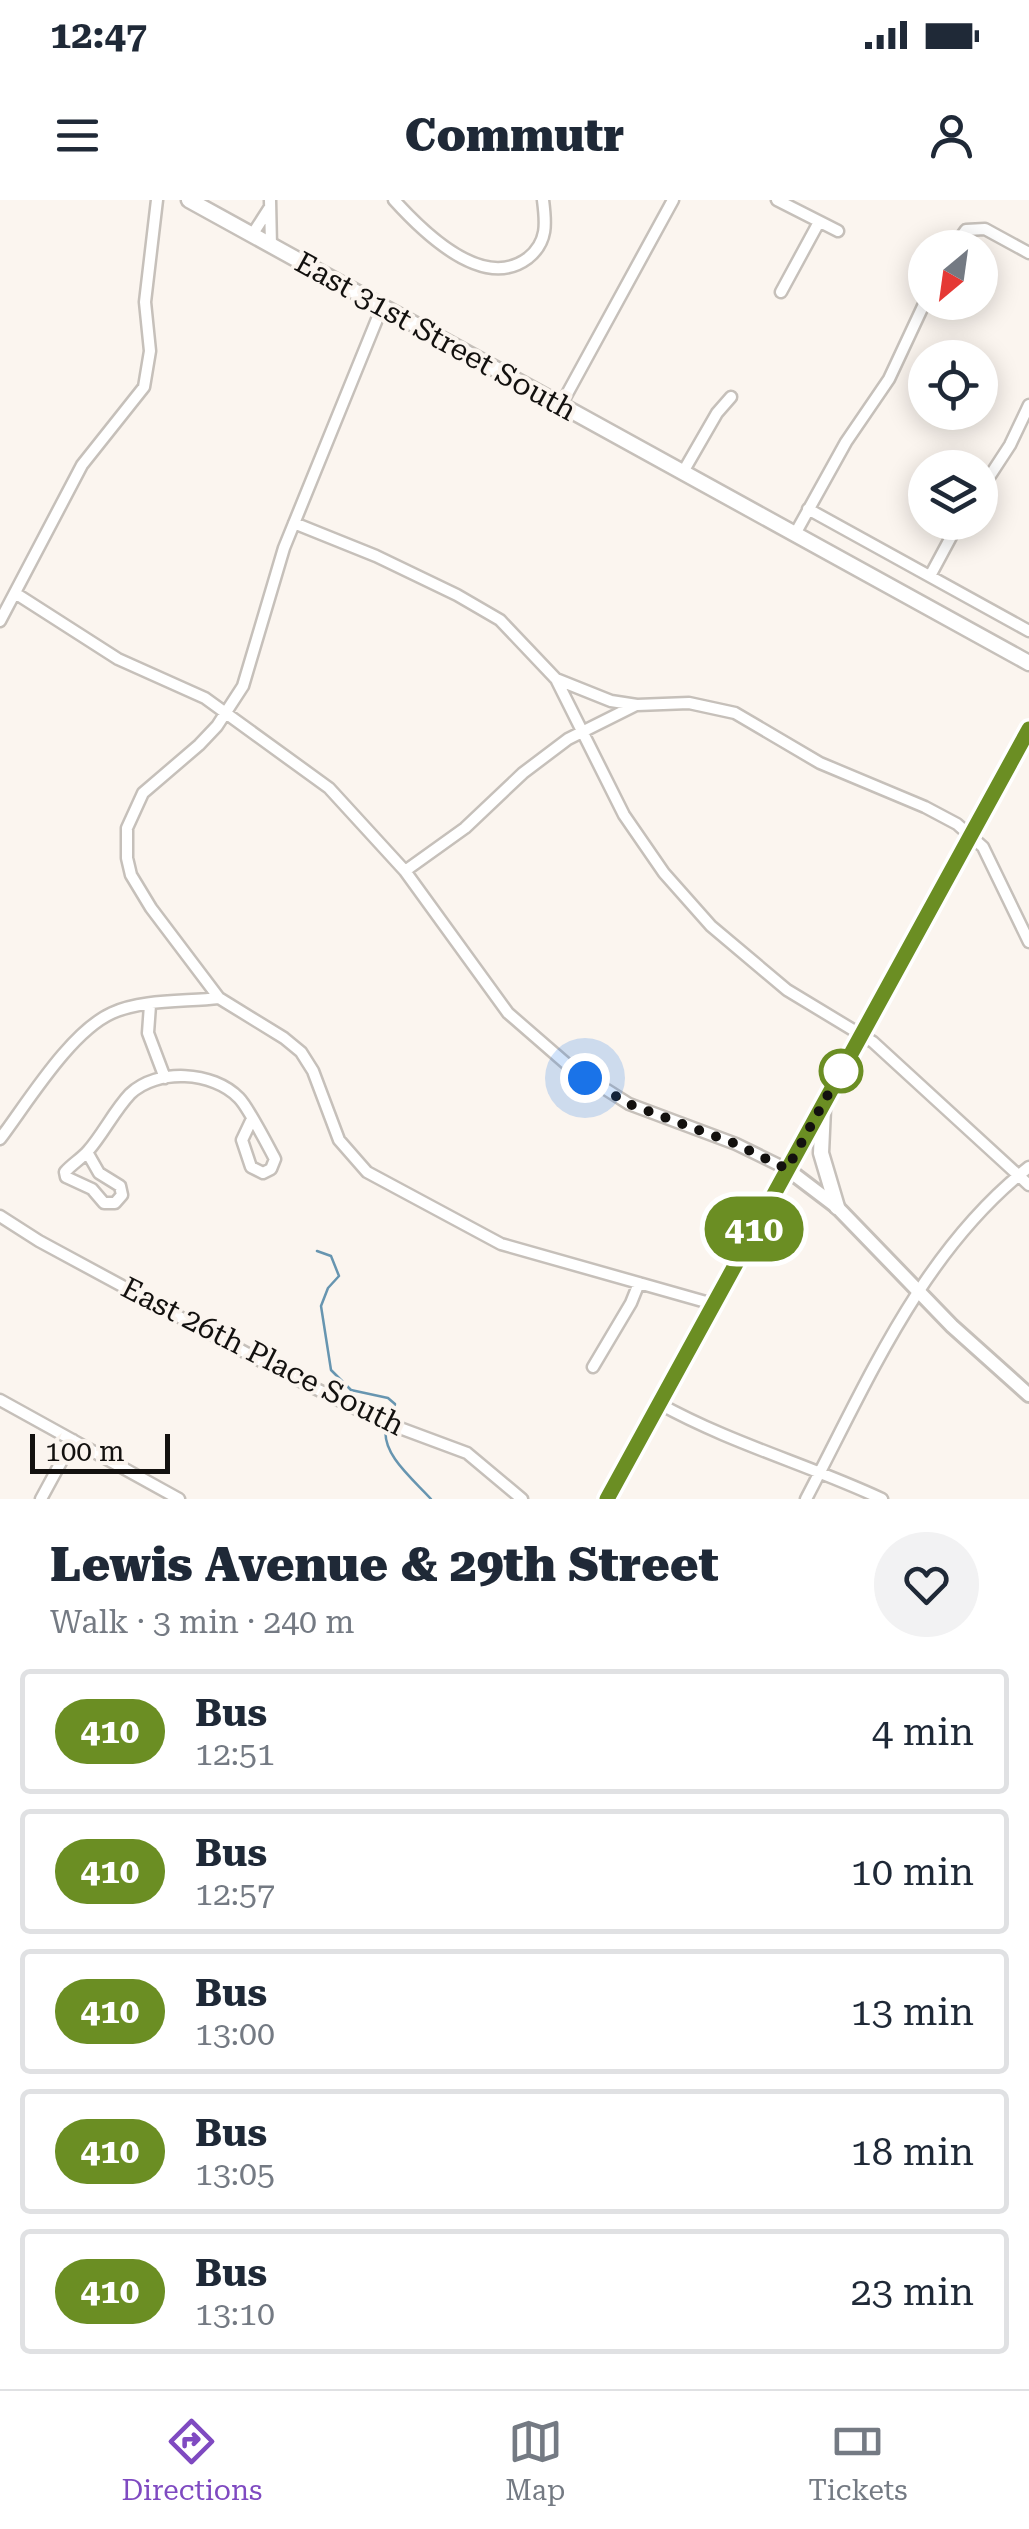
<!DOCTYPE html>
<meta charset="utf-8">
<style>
body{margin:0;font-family:"Roboto Serif",serif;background:#f2f2f3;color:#1f2937;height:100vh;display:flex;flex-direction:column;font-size:38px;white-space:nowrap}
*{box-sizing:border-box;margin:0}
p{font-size:32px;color:#747a83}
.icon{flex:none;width:55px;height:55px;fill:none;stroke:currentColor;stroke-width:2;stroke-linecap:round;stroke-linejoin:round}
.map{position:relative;height:1299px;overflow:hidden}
.details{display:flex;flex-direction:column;background:#fff;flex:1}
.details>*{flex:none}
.badge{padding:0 20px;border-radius:32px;font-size:35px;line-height:65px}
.needle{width:65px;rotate:209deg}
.tools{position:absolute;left:908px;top:30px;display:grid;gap:20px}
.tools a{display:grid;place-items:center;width:90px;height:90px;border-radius:50%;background:#fff;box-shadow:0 5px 25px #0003;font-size:50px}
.scale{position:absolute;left:30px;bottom:25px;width:140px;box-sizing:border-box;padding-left:10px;border:5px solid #13110f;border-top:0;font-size:28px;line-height:35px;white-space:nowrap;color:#13110f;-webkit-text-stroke:8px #fbf5ef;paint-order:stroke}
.you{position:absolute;width:50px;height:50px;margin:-25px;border:8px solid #fff;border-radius:50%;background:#1a73e8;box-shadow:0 0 0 15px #1a73e833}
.map>.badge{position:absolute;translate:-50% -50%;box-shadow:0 0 0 5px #fff}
.round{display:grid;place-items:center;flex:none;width:105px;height:105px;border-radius:52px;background:#f2f2f3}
.summary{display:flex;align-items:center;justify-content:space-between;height:170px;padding:0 50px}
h1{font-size:48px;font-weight:800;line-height:75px}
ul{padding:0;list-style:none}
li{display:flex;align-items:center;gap:30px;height:125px;margin:0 20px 15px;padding:0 30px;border:5px solid #e0e1e3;border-radius:10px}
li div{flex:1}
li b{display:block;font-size:38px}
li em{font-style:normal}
li .badge{min-width:110px;font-weight:700;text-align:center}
.status{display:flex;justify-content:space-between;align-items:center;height:70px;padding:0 50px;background:#fff;direction:ltr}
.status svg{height:28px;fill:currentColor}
header{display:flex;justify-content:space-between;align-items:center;height:130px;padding:0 50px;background:#fff;font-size:45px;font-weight:800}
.tab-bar{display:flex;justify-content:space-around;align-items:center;height:140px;border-top:2px solid #e0e1e3;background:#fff;font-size:28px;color:#747a83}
.tab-bar a{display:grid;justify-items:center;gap:5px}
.tab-bar .on{color:#7f4ac1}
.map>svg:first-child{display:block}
</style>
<div class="status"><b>12:47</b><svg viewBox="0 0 49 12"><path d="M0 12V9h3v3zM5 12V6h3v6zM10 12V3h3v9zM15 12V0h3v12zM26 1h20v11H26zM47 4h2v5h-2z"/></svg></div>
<header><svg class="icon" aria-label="menu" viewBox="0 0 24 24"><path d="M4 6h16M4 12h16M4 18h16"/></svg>Commutr<svg class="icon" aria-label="person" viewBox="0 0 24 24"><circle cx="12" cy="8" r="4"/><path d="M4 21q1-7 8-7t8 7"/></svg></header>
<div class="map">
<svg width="1029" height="1299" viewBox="0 0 1029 1299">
<rect width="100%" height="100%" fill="#fbf5ef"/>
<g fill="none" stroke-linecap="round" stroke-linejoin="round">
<!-- stream -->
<path stroke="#6795b0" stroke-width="2.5" d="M 317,1051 L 331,1056 L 339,1076 L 328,1088 L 321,1106 L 331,1170 L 351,1190 L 388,1198 L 395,1204 L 393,1214
M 386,1228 C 381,1254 414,1280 431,1299"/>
<!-- minor casing -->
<g stroke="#c6c0ba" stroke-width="15">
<path id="minor" d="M 270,0 L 271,46
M 394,0 C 423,32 483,92 528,58 C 548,42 546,23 543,0
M 777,0 L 838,31
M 252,35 L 270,7
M 953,48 L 966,30 L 985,29 L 1029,53
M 781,92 L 819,22
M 382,107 L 284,348 L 243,486 L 217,526 L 199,545 L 143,593 L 127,628 L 127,658 L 131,675 L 151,708 L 219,798 L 284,838 L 301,852 L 313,871 L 339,940 L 367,972 L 501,1044 L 713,1104
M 561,205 L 673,0
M 683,272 L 717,213 L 731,197
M 980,291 L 1010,245 L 1029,205
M 808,309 L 1029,431
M 294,323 L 376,356 L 457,395 L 500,420 L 556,479 L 624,615 L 664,673 L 711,726 L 787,790 L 873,842 L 1029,985
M 795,334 L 846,242 L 889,179 L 925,102
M 930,376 L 959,322
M 15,393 L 118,459 L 205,498 L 329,588 L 405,671 L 508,813 L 569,866 L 629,904 L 736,944 L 787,969
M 0,421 L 82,265 L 144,187 L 150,151 L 145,102 L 157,0
M 556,479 L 611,501 L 637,505 L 689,503 L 735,513 L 820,563 L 925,607 L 957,624 L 983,647 L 1029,742
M 405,671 L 465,628 L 523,573 L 568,539 L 636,505
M 150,805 L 148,833 L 165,878
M 0,939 C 28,902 70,832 112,813 C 143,799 185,802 219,798
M 87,952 L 99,973 L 120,986 L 122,995 L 115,1003 L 104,1003 L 92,989 L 66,977 L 65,972 C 72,964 81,959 88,951 C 103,934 114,911 130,894 C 157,868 213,871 239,898 C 248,907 268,946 275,959 L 271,969 L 263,973 L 251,967 L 242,940 L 251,921
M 0,1016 L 39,1041 L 272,1167 L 381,1221 L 467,1253 L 522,1299
M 593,1167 L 631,1103 L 639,1083
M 0,1200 L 179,1299
M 658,1203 C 732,1244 807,1264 882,1299
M 41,1299 L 73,1240
M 806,1299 C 868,1181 921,1052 1029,967"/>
</g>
<!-- tertiary casing -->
<g stroke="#c6c0ba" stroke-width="18">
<path id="tertiary" d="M 787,969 L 837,1007 L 952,1126 L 1029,1195"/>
</g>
<!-- secondary casing -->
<g stroke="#c6c0ba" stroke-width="19">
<path id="secondary" d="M 189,0 L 1029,463
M 823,908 L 821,953 L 837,1007
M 607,1299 L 1029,529"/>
</g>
<!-- minor -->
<use href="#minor" stroke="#fff" stroke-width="10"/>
<!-- tertiary -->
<use href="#tertiary" stroke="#fff" stroke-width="12"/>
<!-- secondary -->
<use href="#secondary" stroke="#fff" stroke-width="14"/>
</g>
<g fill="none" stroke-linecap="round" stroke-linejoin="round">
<!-- line casing -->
<g stroke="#fff" stroke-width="22">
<path id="line" d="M 607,1299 L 1029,529"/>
</g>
<!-- line -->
<use href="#line" stroke="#6b8e23" stroke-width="15"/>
<!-- walk -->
<path stroke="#13110f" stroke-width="10" stroke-dasharray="0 18" d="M 585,878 L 629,904 L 736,944 L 787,969 L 841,871"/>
</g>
<!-- markers -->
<circle fill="#fff" stroke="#6b8e23" stroke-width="5" cx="841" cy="871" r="20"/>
<g text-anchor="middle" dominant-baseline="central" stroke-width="8" stroke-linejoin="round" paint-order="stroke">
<!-- street labels -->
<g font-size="30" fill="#13110f" stroke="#fbf5ef">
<text transform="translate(436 136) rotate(29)">East 31st Street South</text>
<text transform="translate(263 1156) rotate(27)">East 26th Place South</text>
</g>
</g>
</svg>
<div class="tools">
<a><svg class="needle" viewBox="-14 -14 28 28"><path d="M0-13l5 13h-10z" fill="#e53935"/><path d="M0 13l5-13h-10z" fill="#747a83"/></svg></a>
<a><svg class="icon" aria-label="locate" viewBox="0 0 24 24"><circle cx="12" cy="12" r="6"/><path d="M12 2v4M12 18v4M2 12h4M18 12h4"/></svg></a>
<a><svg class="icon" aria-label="layers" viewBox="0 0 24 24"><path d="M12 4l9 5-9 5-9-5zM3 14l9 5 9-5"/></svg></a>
</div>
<div class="scale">100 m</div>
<div class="you" style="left:585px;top:878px"></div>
<b class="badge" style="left:754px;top:1029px;background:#6b8e23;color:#fff">410</b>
</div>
<section class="details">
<div class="summary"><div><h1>Lewis Avenue &amp; 29th Street</h1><p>Walk · 3 min · 240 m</p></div><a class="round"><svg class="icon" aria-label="heart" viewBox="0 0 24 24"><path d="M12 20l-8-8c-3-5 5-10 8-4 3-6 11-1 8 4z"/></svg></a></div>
<ul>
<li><span class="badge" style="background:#6b8e23;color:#fff">410</span><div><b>Bus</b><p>12:51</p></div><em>4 min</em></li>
<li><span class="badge" style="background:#6b8e23;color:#fff">410</span><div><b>Bus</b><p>12:57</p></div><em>10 min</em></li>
<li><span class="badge" style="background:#6b8e23;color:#fff">410</span><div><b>Bus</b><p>13:00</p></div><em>13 min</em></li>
<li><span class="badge" style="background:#6b8e23;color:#fff">410</span><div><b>Bus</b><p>13:05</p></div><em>18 min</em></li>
<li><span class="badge" style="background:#6b8e23;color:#fff">410</span><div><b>Bus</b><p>13:10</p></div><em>23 min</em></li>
</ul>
</section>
<nav class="tab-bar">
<a class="on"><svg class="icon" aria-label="directions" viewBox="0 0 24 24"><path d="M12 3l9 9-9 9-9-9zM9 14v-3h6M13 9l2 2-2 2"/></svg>Directions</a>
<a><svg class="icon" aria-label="map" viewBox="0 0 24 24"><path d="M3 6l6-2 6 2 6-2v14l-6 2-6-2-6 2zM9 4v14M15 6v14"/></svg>Map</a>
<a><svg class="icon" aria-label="tickets" viewBox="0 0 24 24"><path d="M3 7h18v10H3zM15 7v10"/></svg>Tickets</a>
</nav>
